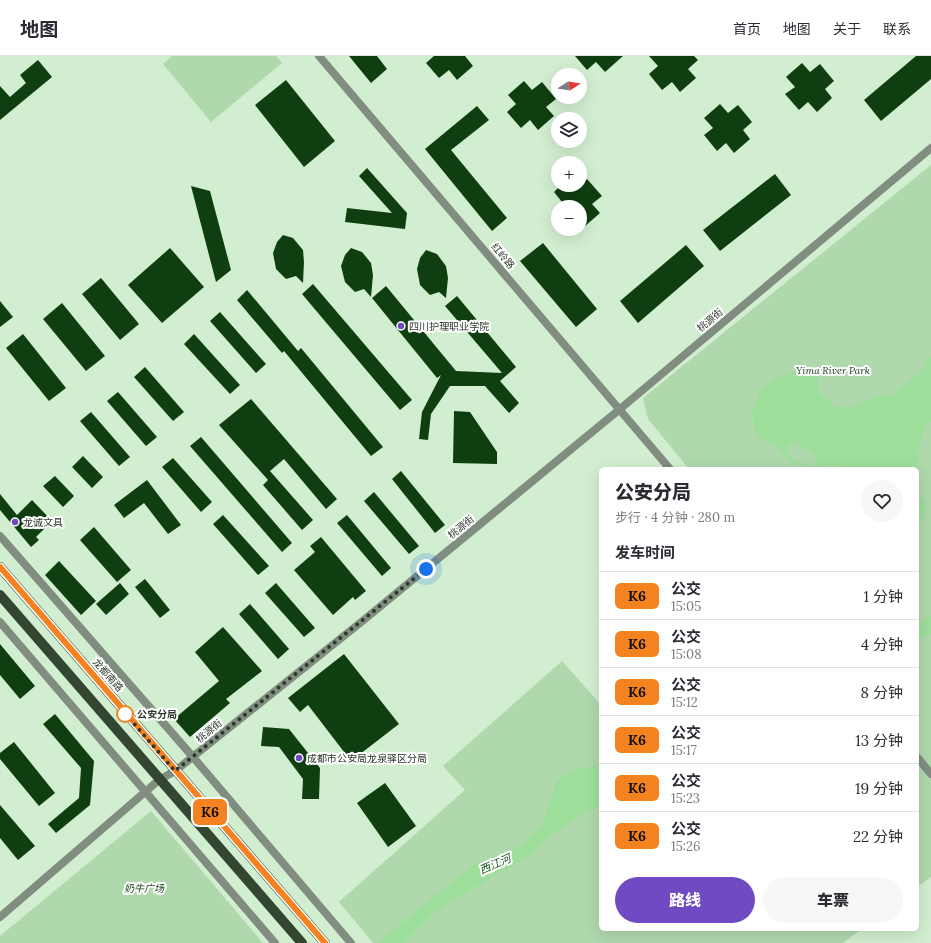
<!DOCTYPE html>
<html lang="zh">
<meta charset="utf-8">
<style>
body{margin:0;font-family:Lora,"Noto Sans SC",serif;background:#f7f7f7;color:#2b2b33;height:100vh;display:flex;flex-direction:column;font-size:15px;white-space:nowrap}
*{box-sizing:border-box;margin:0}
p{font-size:13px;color:#7c7c81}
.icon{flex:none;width:22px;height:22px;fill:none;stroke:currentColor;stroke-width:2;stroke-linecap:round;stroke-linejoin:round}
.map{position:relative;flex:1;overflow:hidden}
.side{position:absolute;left:599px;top:411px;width:320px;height:464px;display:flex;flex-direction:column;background:#fff;border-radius:6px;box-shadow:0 4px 16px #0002}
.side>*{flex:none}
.badge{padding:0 8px;border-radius:6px;font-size:14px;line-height:26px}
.needle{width:26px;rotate:78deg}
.controls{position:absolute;left:551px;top:12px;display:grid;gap:8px}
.controls a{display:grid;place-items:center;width:36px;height:36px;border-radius:50%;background:#fff;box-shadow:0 4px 16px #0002;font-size:20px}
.you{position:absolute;width:20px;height:20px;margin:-10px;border:3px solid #fff;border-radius:50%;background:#1a73e8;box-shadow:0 0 0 6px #1a73e833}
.map>.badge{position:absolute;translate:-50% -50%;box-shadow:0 0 0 2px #fff}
h2{padding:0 16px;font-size:15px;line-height:36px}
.round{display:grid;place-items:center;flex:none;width:42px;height:42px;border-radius:21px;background:#f7f7f7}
.head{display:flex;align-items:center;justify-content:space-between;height:68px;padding:0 16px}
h1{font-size:19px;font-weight:800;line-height:30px}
.cta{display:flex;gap:8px;margin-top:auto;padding:8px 16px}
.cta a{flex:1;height:46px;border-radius:24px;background:#704ac3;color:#fff;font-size:16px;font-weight:800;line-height:46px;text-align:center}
.cta a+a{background:#f7f7f7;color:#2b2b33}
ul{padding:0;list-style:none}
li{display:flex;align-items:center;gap:12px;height:48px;padding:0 16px;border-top:1px solid #e1e1e2}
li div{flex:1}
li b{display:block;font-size:15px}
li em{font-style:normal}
li .badge{min-width:44px;font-weight:700;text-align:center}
header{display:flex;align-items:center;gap:24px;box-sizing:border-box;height:56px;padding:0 20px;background:#fff;border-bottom:1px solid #e1e1e2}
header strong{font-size:19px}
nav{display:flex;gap:22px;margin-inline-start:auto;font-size:14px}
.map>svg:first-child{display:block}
</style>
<header>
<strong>地图</strong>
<nav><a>首页</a><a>地图</a><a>关于</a><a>联系</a></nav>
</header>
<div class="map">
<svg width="931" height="887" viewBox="0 0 931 887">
<rect width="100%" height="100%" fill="#d2eed0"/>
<!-- green -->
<path fill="#afd8ad" d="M 172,0 L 276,0 L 282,7 L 211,66 L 163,8 Z
M 931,109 L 931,821 L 917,831 L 917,413 L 689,413 L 648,363 L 643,342 Z
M 562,605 L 601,649 L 601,873 L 862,873 L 843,887 L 373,887 L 339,846 L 465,734 L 443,710 Z
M 151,755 L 263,887 L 0,887 L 0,880 Z"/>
<!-- water -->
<path fill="#9ede9b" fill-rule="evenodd" d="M 931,301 L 931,366 L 926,368 L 920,387 L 917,413 L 839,413 L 837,410 L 826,410 L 814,413 L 790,406 L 777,390 L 760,382 L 755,374 L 752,357 L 760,334 L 776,322 L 802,313 L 817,320 L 819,336 L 835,351 L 850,351 L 878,340 L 892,339 L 921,316 L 927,303 ZM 795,387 L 812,395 L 817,403 L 815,411 C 803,409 794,405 787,397 L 787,390 Z
M 917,434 L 918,438 L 927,448 L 923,462 L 917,475 Z
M 931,560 L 931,578 L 917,585 L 917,567 Z
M 593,710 L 601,710 L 601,749 L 586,756 L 554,777 L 530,800 L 490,822 L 435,856 L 404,887 L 377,887 L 473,809 L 521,790 L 542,769 L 557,725 L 573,714 Z"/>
<!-- building -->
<path fill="#0f3f10" d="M 349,0 L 377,0 L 387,13 L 371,27 Z
M 434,0 L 465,0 L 473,10 L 457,24 L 449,14 L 439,22 L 426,7 Z
M 575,0 L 623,0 L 605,16 L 596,6 L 587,14 Z
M 649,0 L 694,0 L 698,4 L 688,13 L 696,22 L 680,36 L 672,26 L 662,34 L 649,18 L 658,10 Z
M 916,0 L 931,0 L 931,23 L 881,65 L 864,44 Z
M 38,4 L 52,21 L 0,64 L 0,30 L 10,41 L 26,27 L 20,19 Z
M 802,7 L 810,16 L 820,8 L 834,25 L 825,33 L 832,42 L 817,56 L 808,46 L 799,54 L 785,38 L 795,31 L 786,21 Z
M 286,24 L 335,85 L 304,111 L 255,49 Z
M 524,25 L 532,34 L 542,26 L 556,43 L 546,51 L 554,60 L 538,74 L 530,64 L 521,72 L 507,56 L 516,48 L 508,39 Z
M 720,48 L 728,57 L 738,49 L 752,66 L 743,74 L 750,83 L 734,97 L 726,87 L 717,95 L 704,79 L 713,72 L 704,62 Z
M 477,50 L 489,64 L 451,94 L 507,162 L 492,175 L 425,93 Z
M 367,112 L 407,157 L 405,173 L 345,166 L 347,152 L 392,157 L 359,120 Z
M 775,118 L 791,139 L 720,195 L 703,174 Z
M 587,123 L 602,140 L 592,148 L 600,157 L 584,171 L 580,166 L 580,151 L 556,151 L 562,146 L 554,136 L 561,129 L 580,129 Z
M 191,130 L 210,135 L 231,214 L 216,226 Z
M 283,179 L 293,182 L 303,194 L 304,206 L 303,227 L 296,220 L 286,223 L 276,213 L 273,197 L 277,186 Z
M 543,187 L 597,253 L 576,271 L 520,205 Z
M 686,189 L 704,210 L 638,267 L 620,245 Z
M 170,192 L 204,231 L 162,267 L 128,229 Z
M 351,192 L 362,196 L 371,207 L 373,219 L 371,241 L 364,233 L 355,236 L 345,226 L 341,210 L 345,199 Z
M 426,194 L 437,198 L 446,210 L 448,222 L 446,242 L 439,236 L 430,239 L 420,229 L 417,213 L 420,202 Z
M 101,222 L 139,268 L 120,284 L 82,238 Z
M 313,228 L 412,344 L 400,354 L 302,238 Z
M 386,230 L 456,315 L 502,317 L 445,250 L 457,240 L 516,311 L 500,325 L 519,347 L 509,357 L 485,330 L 450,330 L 431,358 L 428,384 L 419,383 L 422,356 L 441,319 L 437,322 L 372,242 Z
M 247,234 L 298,295 L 301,292 L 383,391 L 371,400 L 284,295 L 282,297 L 237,244 Z
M 0,245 L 13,261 L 0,271 Z
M 62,247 L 105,300 L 86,315 L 43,263 Z
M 220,256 L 266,308 L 256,317 L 210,265 Z
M 23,278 L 66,332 L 49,345 L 6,292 Z
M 194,278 L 240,329 L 230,338 L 184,288 Z
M 145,311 L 184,356 L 173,365 L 134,321 Z
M 118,336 L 157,381 L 146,390 L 107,345 Z
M 251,343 L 337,443 L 326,453 L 284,403 L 270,415 L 313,464 L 302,474 L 263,429 L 268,424 L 219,369 Z
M 454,355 L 470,356 L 497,396 L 497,408 L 453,407 Z
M 91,356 L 130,401 L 119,410 L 80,365 Z
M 201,381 L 292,487 L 282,496 L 190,390 Z
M 83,400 L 103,421 L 92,432 L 72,411 Z
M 173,402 L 212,446 L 201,456 L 162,411 Z
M 401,415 L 445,469 L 435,477 L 392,423 Z
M 55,420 L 74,440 L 63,451 L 43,430 Z
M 147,424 L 181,469 L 168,478 L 144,447 L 124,462 L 114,449 Z
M 374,436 L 419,490 L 409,498 L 364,445 Z
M 0,438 L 17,459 L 32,444 L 52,465 L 36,481 L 39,484 L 31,491 L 0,454 Z
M 223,459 L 269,510 L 258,519 L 213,468 Z
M 347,459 L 391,512 L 382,520 L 337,467 Z
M 94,471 L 131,514 L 117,526 L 80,484 Z
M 321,481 L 366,535 L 355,544 L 353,541 L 333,559 L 294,514 L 315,496 L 310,490 Z
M 59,505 L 96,545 L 81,559 L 45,519 Z
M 145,523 L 170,554 L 160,562 L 135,531 Z
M 120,527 L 129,538 L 106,559 L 96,548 Z
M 276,527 L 315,572 L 304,581 L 265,537 Z
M 250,548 L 289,593 L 278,603 L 239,558 Z
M 223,571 L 262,615 L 226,643 L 230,647 L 190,681 L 174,663 L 219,625 L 195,596 Z
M 0,588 L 35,630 L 20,643 L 0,619 Z
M 344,598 L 399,668 L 351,705 L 308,649 L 300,656 L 288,642 Z
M 55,658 L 94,705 L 90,749 L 56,777 L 48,768 L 79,742 L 81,712 L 43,668 Z
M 263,671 L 289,673 L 320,712 L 319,743 L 302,743 L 303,723 L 279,691 L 261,690 Z
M 14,686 L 55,737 L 39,750 L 0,703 L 0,697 Z
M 385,727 L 416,770 L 388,791 L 357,747 Z
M 0,749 L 35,790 L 18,804 L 0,782 Z"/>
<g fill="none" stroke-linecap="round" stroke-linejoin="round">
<!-- tertiary -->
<path stroke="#818d81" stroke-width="8" d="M 319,0 L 670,413
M 0,480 L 193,701 L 351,887
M 0,566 L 275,887
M 917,701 L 931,718
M 0,861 L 159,724 L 175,715 L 365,563 L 620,353 L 931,92"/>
<!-- primary -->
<path stroke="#334632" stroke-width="10" d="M 0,511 L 325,887
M 0,539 L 302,887"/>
</g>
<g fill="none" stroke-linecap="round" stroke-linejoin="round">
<!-- line casing -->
<g stroke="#fff" stroke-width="9">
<path id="line" d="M 0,511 L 325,887"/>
</g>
<!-- line -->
<use href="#line" stroke="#f58220" stroke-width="6"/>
<!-- walk -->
<path stroke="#2e392e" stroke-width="4" stroke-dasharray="0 7.2" d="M 125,658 L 123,655 L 175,715 L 426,513"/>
</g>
<!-- markers -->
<g fill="#704ac3" stroke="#fff" stroke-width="1.5">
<circle cx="401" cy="270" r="4"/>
<circle cx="15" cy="466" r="4"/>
<circle cx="299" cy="702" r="4"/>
</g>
<circle fill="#fff" stroke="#f58220" stroke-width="2" cx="125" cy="658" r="8"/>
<g text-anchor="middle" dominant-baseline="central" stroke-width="4" stroke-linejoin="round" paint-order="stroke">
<!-- street labels -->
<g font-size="10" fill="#2e392e" stroke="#fff">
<text transform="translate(503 200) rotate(50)">红岭路</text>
<text transform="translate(710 264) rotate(-40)">桃源街</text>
<text transform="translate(461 471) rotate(-39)">桃源街</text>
<text transform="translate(108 619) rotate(49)">龙都南路</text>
<text transform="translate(209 675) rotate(-39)">桃源街</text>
</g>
<!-- poi labels -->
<g font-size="10" fill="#2e392e" stroke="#fff" text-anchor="start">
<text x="409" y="270">四川护理职业学院</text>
<text x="23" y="466">龙诚文具</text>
<text x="307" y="702">成都市公安局龙泉驿区分局</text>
</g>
<!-- park labels -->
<g font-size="10" font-style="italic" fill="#144015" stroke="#fff">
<text x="833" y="314">Yima River Park</text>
<text x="144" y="832">奶牛广场</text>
</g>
<!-- stop labels -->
<g font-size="10" font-weight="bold" fill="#2e392e" stroke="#fff" text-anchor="start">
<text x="137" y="658">公安分局</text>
</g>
<!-- water labels -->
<g font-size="11" font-style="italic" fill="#0d5011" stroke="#fff">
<text transform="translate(495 808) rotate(-24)">西江河</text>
</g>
</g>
</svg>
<div class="controls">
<a><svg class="needle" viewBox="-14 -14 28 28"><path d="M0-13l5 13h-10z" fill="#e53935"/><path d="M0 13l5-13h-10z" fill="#7c7c81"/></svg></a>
<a><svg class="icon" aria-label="layers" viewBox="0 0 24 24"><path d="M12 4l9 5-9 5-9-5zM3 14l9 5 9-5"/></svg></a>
<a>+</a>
<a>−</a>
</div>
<div class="you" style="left:426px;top:513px"></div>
<b class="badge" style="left:210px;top:756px;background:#f58220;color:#111">K6</b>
<section class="side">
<div class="head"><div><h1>公安分局</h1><p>步行 · 4 分钟 · 280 m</p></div><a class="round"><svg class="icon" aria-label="heart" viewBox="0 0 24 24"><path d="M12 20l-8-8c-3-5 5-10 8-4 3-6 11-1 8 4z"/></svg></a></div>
<h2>发车时间</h2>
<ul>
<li><span class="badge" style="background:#f58220;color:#111">K6</span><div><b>公交</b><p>15:05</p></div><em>1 分钟</em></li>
<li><span class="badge" style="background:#f58220;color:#111">K6</span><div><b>公交</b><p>15:08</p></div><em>4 分钟</em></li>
<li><span class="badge" style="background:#f58220;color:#111">K6</span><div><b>公交</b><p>15:12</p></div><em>8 分钟</em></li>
<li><span class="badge" style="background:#f58220;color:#111">K6</span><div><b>公交</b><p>15:17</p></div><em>13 分钟</em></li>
<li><span class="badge" style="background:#f58220;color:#111">K6</span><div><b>公交</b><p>15:23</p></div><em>19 分钟</em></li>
<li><span class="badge" style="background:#f58220;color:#111">K6</span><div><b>公交</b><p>15:26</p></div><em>22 分钟</em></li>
</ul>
<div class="cta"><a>路线</a><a>车票</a></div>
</section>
</div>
